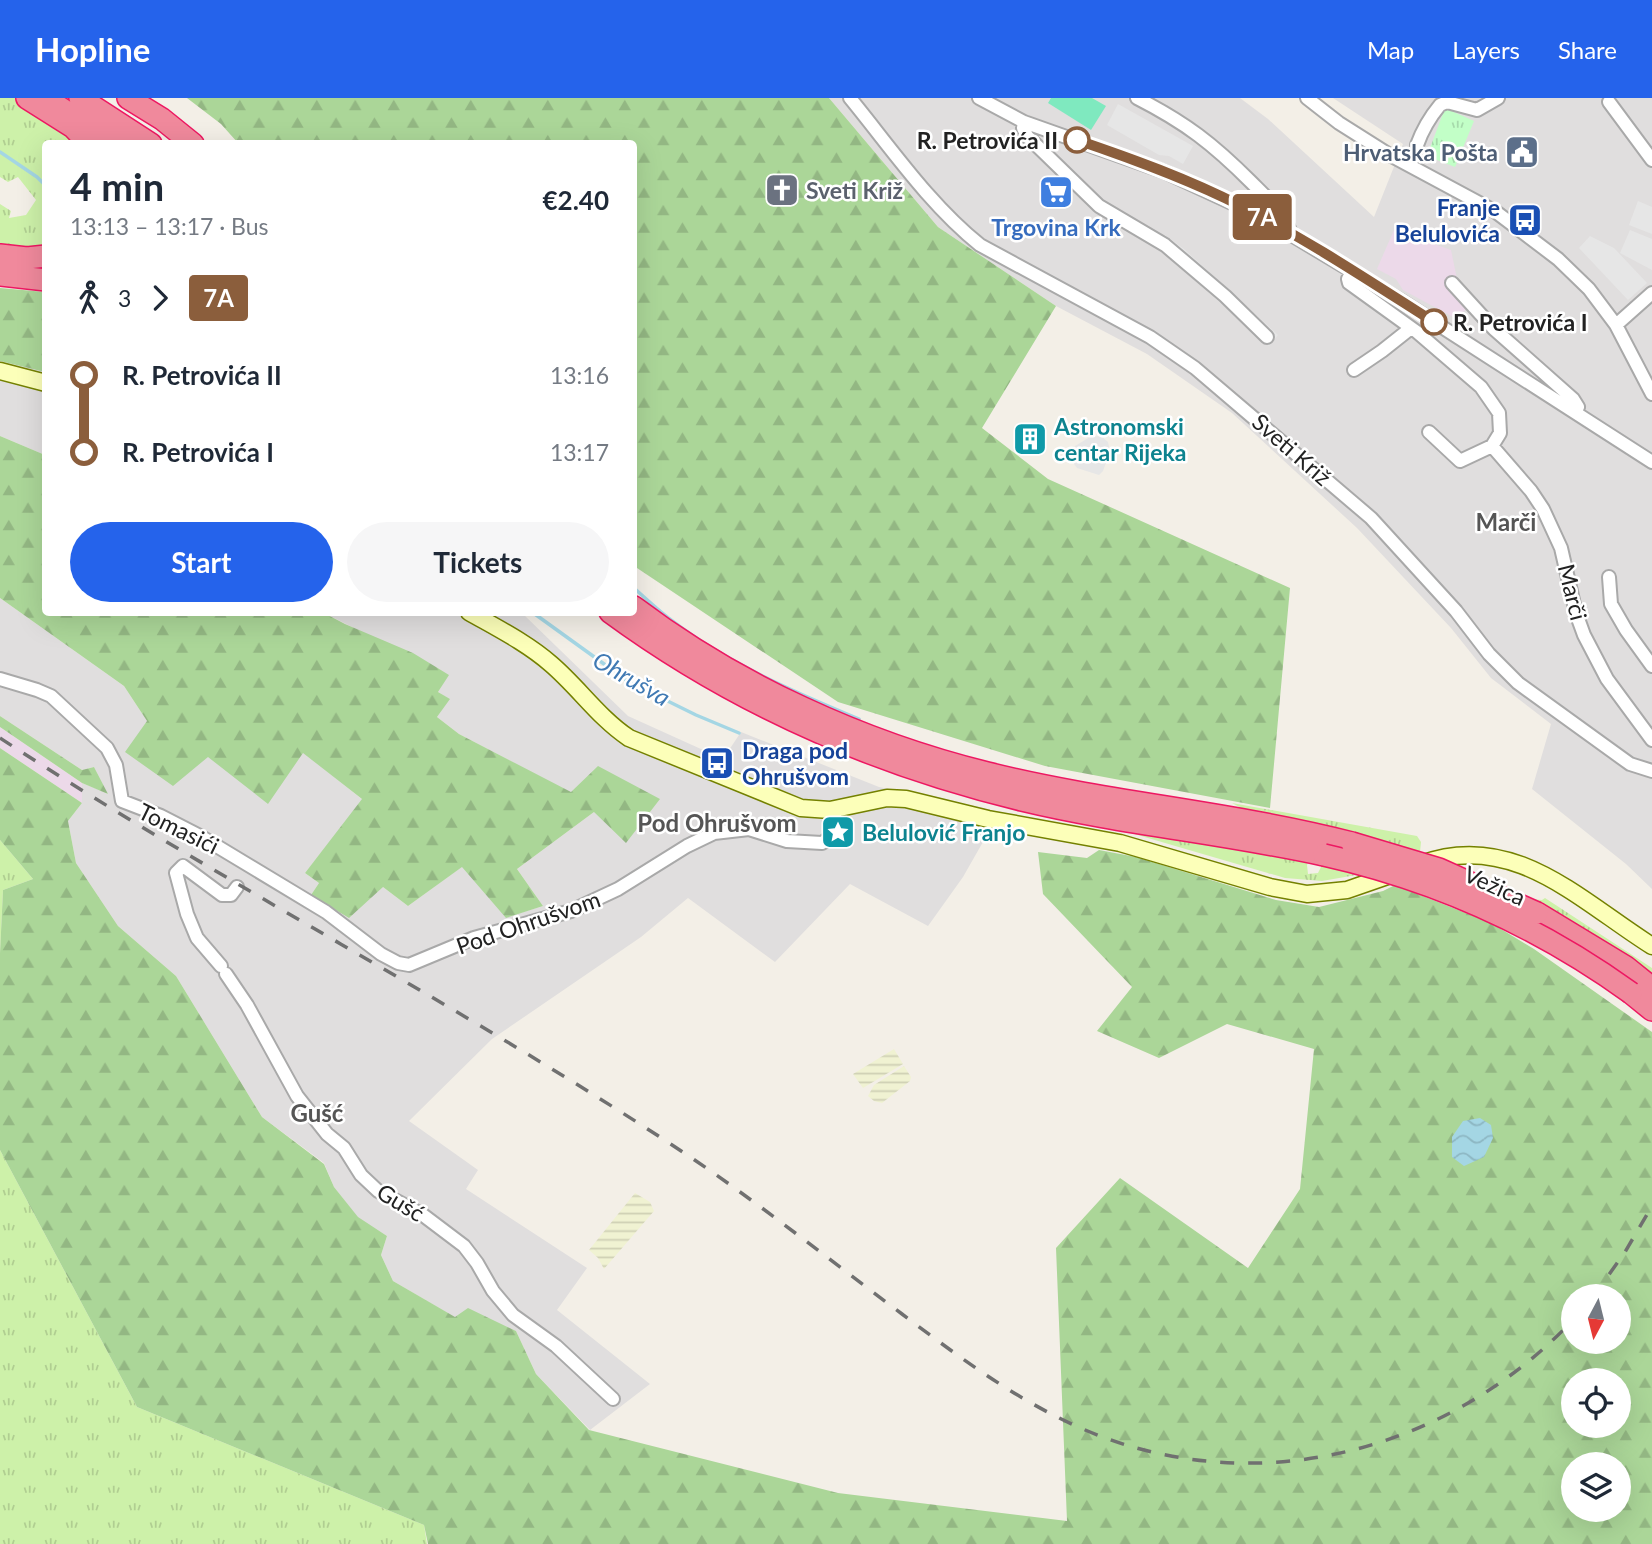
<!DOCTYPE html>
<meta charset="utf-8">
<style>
body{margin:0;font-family:Lato,sans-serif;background:#f6f6f7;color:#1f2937;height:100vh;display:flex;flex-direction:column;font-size:26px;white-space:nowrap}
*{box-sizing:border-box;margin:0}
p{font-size:23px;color:#747a83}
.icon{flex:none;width:38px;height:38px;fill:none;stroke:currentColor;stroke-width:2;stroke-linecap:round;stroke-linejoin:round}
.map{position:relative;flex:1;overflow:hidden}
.drawer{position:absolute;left:42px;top:42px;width:595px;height:476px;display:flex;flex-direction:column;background:#fff;border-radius:7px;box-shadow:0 7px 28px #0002}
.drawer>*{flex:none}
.badge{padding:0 14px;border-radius:5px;font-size:24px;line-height:46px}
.needle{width:46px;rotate:187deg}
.controls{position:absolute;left:1561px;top:1186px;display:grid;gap:14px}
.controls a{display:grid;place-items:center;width:70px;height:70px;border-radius:50%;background:#fff;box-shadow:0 7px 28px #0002;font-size:35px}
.map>.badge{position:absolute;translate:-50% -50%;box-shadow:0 0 0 4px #fff}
.legs{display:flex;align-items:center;gap:10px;height:77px;padding:0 28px;font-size:23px}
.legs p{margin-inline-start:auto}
.head{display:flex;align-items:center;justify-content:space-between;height:119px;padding:0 28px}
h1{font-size:38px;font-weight:700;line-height:52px}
.action{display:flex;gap:14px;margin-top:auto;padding:14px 28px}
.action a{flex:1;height:80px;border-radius:42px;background:#2563eb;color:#fff;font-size:28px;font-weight:700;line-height:80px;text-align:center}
.action a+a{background:#f6f6f7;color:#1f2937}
ul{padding:0 28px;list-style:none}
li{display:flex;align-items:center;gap:24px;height:77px;font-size:26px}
li i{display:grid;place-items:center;width:10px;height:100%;margin:0 9px;background:currentColor}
li i::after{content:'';width:18px;height:18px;margin:-9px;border:5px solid;border-radius:50%;background:#fff}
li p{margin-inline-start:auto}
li:first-child i{background:linear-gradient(#0000 50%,currentColor 0)}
li:last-child i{background:linear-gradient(currentColor 50%,#0000 0)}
header{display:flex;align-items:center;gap:42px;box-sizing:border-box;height:98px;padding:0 35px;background:#2563eb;color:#fff}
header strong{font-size:33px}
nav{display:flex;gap:38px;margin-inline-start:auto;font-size:24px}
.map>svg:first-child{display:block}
</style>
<header>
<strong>Hopline</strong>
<nav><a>Map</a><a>Layers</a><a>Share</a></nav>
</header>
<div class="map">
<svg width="1652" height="1446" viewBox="0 0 1652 1446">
<defs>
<pattern id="farmland-rules" width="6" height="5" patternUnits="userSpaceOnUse" patternTransform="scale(1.75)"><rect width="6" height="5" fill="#f0f2d2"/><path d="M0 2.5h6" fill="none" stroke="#cecfb4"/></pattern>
<pattern id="grass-tufts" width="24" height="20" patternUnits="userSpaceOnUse" patternTransform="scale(1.75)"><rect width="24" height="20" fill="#cdf1a9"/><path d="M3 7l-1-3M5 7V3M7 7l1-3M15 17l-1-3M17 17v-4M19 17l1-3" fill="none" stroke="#b0ce91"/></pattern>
<pattern id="forest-firs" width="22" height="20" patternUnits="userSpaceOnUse" patternTransform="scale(1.75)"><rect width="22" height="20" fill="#abd698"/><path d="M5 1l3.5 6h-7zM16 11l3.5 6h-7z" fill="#93b783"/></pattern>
<pattern id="park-tufts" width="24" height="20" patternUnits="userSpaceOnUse" patternTransform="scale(1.75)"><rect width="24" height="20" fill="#c2ffc7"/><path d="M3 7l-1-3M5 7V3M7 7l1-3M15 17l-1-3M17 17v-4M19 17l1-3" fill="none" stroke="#a6daab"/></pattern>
<pattern id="water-waves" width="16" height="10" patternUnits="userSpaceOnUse" patternTransform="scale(1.75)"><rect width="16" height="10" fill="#a4d6e4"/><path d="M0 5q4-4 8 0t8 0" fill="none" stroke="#8db7c3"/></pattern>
</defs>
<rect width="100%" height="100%" fill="#f3efe7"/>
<!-- residential -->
<path fill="#e0dede" d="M 829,0 L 1240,0 L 1268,21 L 1374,119 L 1403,46 L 1333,0 L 1652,0 L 1652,791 L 1626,766 L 1532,691 L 1551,626 L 1491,580 L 1451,530 L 1357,430 L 1232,315 L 1147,256 L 1056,208 L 938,129 Z
M 0,263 L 45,274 L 45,357 L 0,338 Z
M 0,500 L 124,588 L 147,623 L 208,659 L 303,654 L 363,702 L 305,775 L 319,785 L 311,797 L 383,789 L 408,808 L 463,768 L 506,819 L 543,808 L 517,771 L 594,714 L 659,701 L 571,695 L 459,636 L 437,619 L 449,601 L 438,594 L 448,577 L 324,515 L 522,515 L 628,618 L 723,661 L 741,634 L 879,689 L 1000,714 L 963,779 L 928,828 L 850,786 L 775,864 L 688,800 L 641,839 L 492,941 L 409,1023 L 478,1072 L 466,1091 L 587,1170 L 557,1212 L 650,1286 L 590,1332 L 536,1276 L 516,1233 L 456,1220 L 393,1183 L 381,1157 L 387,1138 L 358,1120 L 334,1089 L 324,1065 L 262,1019 L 176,878 L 118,828 L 76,765 L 68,723 L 82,705 L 82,685 L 107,695 L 94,669 L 82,672 L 0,618 Z"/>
<!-- industrial -->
<path fill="#ecd9e9" d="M 1394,132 L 1451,152 L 1457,181 L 1468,210 L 1455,220 L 1403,192 L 1396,181 L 1377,171 Z
M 0,629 L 82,685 L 82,705 L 0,650 Z"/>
<!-- farmland -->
<path fill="url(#farmland-rules)" d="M 894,951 L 903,966 L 863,990 L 853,976 Z
M 904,968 L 911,979 L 910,983 L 882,1005 L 874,1003 L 868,998 L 874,987 Z
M 635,1095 L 650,1104 L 654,1113 L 604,1171 L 598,1160 L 589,1152 Z"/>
<!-- grass -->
<path fill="url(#grass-tufts)" d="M 0,0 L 16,0 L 32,9 L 80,45 L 46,46 L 45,173 L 0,167 L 0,106 L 11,113 L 9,120 L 26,117 L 36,102 L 18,79 L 8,84 L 0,79 Z
M 1232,705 L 1417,738 L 1421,744 L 1420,754 L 1354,735 L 1245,712 Z
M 1124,733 L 1188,743 L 1193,741 L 1309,762 L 1307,767 L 1308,776 L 1318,775 L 1322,767 L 1362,776 L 1322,783 L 1285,780 Z
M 0,742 L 33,781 L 3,792 L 0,855 Z
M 1545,800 L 1652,870 L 1652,879 L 1531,801 L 1542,802 Z
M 0,1052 L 137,1309 L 424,1427 L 427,1446 L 0,1446 Z"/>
<!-- forest -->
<path fill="url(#forest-firs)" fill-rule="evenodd" d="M 187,0 L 829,0 L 938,129 L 1056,208 L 982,330 L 1048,381 L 1290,490 L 1270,710 L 1045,668 L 838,604 L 634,468 L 634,46 L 238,45 L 221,26 Z
M 0,190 L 45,194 L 45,274 L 0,263 Z
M 0,338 L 45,357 L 46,514 L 324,515 L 345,526 L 413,555 L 449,577 L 438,594 L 450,601 L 437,619 L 459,636 L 571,694 L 598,668 L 660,701 L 626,745 L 594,714 L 517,771 L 543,808 L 506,820 L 462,769 L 408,808 L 383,789 L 349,820 L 311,797 L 319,785 L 305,775 L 362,701 L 303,655 L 268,706 L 208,659 L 173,688 L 125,654 L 147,623 L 124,588 L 0,500 Z
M 0,618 L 82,672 L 94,669 L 108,696 L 82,685 L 0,629 Z
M 0,650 L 82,705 L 68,723 L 76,765 L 118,828 L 176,878 L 262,1019 L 324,1066 L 334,1089 L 358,1119 L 387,1138 L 381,1157 L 393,1183 L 455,1219 L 468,1210 L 516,1233 L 536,1276 L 589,1332 L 838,1395 L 1067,1423 L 1056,1150 L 1120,1080 L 1248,1170 L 1300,1091 L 1314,951 L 1227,926 L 1159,960 L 1097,933 L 1132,889 L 1043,796 L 1038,754 L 1087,760 L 1099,752 L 1136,759 L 1276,802 L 1319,809 L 1383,793 L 1395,787 L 1491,825 L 1534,851 L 1652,934 L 1652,1446 L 428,1446 L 424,1427 L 137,1309 L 0,1052 L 0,855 L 3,792 L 33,781 L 0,742 ZM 1573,1199 L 1619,1199 L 1619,1244 L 1573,1244 ZM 1573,1283 L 1619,1283 L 1619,1328 L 1573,1328 ZM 1573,1367 L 1619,1367 L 1619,1412 L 1573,1412 Z"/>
<!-- park -->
<path fill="url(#park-tufts)" d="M 1445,10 L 1474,23 L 1455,69 L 1427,58 Z"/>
<!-- pitch -->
<path fill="#7fe9bf" d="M 1051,0 L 1092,0 L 1106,8 L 1091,32 L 1048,5 Z"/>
<!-- parking -->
<path fill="#e6e6e6" d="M 1118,6 L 1193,48 L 1183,66 L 1169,58 L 1159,57 L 1107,27 Z
M 1638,103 L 1652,109 L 1652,136 L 1629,127 Z
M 1630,132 L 1652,141 L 1652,172 L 1620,155 Z
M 1165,137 L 1184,151 L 1278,237 L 1269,248 L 1159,151 Z
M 1590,138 L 1614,150 L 1647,185 L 1628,202 L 1579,150 Z
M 1101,338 L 1108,344 L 1110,353 L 1103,373 L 1099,377 L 1077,370 L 1074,366 L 1074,360 L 1078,356 L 1075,348 L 1090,339 Z"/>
<!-- water -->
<path fill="url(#water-waves)" d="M 1480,1020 L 1491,1027 L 1493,1040 L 1484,1059 L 1464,1068 L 1452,1059 L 1452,1039 L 1463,1023 Z"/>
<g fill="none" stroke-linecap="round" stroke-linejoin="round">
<!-- stream -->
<path stroke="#a4d6e4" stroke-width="3.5" d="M 0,54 L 37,79 L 46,88
M 634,490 C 646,501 658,512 671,522 C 727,565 794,594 859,621
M 532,514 L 629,584 L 696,617 L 739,635"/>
<!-- street casing -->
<g stroke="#a9a9a9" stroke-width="16">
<path id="street" d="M 850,0 C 891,50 929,106 980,147 L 1150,239 L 1195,270 L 1371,420 L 1456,513 L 1489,556 L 1518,585 L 1630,666 L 1652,673
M 979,0 L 1024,24 L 1165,74 L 1260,118 L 1400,202 L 1652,364
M 1137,0 C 1186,25 1213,46 1251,84 C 1267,100 1282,113 1291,135
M 1307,0 L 1339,25 L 1388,56 L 1496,114 L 1558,161 L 1589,191 L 1616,227 L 1652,296
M 1609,4 L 1652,62
M 1024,24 L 1023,30 L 1027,38 L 1099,108 L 1165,147 L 1225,198 L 1267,239
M 1417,47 C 1422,33 1430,19 1440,7 L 1447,4 L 1477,12 L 1498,0
M 1352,174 L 1348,181 L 1349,185 L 1417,234 L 1481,289 L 1499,315 L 1500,335 L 1492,348
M 1452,185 L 1494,231 L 1573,301 L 1578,309 L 1575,314
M 1616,227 L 1652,195
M 1354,272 L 1382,253 L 1411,230
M 1429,334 L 1460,363 L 1492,348 L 1531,393 L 1543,411 L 1561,450 L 1576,515 L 1584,537 L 1607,581 L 1652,642
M 1609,479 L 1611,506 L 1626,532 L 1652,568
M 0,581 L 37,592 L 51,598 L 107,650 L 116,667 L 122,703 L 161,718 L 200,738 L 326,814 L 381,856 L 398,865 L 409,867 L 474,840 L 571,813 L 618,791 L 687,748 L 714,735 L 749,731 L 787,743 L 822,745 C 835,739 835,724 835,711
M 221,868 L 197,840 L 187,816 L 176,775 L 183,768 L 222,797 L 231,797 L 237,789
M 226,876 L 247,907 L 297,998 L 327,1036 L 344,1050 L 361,1077 L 378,1093 L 423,1117 L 464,1148 L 477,1165 L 493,1193 L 513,1217 L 556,1248 L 613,1301"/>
</g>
<!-- secondary casing -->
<g stroke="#748100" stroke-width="19">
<path id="secondary" d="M 0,273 L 46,285
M 469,514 C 497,530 527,545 551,566 C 579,590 599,620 629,640 L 801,710 L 830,712 L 887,700 L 906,701 L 988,721 L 1120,745 L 1270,789 L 1307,796 L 1347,792 L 1396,775
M 1421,766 C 1513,732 1579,802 1652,848"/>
</g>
<!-- highway casing -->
<g stroke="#ed1862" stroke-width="24">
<path id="highway" d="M 27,0 L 73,29 L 89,46
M 45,0 L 117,46
M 80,0 L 151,46
M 128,0 L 162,21 L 193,46
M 0,157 L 27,160 L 46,158
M 0,177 L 46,182
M 634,509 C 737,587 862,644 987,675 C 1107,705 1232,714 1352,745
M 610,514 C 734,605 873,666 1022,702 C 1122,726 1224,735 1324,757
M 1537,815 L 1626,869 L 1652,890
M 1631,895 L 1652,912"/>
</g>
<!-- street -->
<use href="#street" stroke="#fff" stroke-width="12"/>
<!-- secondary -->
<use href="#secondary" stroke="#fcffb9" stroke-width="16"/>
<!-- highway -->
<use href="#highway" stroke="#f0899c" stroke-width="21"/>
<!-- rail -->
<path stroke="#707070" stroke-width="3.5" stroke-dasharray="14 14" stroke-linecap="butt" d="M 0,640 C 217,782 449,901 666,1043 C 748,1096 824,1158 902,1216 C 983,1277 1063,1337 1166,1357 C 1316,1387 1469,1332 1573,1222
M 1593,1199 L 1625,1154 L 1652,1108"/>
<!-- highway-bridge casing -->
<g stroke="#ed1862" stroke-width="24" stroke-linecap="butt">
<path id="highway-bridge" d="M 1352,745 L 1439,771 L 1537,815
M 1324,757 C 1436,782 1538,828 1631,895"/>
</g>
<!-- highway-bridge -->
<use href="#highway-bridge" stroke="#f0899c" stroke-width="21"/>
</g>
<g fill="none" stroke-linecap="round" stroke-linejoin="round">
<!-- line-1 casing -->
<g stroke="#fff" stroke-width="16">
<path id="line-1" d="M 1077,42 C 1133,61 1188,81 1241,108 C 1308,142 1371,184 1434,224"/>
</g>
<!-- line-1 -->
<use href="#line-1" stroke="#8b5e3c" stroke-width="10"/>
</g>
<!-- icons -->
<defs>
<g id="civic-square" transform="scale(1.75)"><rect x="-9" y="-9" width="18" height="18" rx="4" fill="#5c6f8a" stroke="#fff"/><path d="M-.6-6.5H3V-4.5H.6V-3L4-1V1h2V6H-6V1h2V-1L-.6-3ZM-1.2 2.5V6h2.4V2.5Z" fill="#fff"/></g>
<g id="church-square" transform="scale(1.75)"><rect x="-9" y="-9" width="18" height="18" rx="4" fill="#6b7280" stroke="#fff"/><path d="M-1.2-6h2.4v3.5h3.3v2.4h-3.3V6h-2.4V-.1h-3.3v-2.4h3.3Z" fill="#fff"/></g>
<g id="supermarket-square" transform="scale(1.75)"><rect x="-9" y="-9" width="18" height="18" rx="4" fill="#3f7fe0" stroke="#fff"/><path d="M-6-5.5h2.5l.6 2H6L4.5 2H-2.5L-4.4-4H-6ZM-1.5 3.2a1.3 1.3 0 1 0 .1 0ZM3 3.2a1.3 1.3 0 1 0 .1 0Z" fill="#fff"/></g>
<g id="bus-square" transform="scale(1.75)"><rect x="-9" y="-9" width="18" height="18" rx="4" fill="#1a4fb4" stroke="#fff"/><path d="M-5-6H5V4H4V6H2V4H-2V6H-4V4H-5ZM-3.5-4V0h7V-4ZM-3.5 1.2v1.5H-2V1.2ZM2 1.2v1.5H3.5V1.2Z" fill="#fff"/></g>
<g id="building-square" transform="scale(1.75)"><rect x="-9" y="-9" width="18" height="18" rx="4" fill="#0f9aa8" stroke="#fff"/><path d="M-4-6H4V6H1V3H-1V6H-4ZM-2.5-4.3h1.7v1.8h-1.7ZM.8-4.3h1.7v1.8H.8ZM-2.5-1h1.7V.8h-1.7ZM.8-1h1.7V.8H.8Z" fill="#fff"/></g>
<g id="sight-square" transform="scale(1.75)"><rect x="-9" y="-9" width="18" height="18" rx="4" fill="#0f9aa8" stroke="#fff"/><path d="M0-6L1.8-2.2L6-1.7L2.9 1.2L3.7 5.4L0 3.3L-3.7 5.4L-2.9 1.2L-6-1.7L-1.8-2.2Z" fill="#fff"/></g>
</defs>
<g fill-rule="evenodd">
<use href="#civic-square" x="1522" y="54"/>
<use href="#church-square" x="782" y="92"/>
<use href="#supermarket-square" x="1056" y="94"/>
<use href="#bus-square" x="1525" y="122"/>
<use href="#building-square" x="1030" y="341"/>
<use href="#bus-square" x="717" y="665"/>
<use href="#sight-square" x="838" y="734"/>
</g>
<!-- markers -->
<g fill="#fff" stroke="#8b5e3c" stroke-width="3.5">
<circle cx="1077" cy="42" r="12"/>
<circle cx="1434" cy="224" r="12"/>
</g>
<g text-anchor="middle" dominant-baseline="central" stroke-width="5" stroke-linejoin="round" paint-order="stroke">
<!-- stop labels -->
<g font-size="23" font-weight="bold" fill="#222" stroke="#fff" text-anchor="end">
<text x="1058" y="42">R. Petrovića II</text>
<text x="1453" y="224" text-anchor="start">R. Petrovića I</text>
</g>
<!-- service labels -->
<g font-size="23" font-weight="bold" fill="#4e5e75" stroke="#fff" text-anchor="end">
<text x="1498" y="54">Hrvatska Pošta</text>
</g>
<!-- worship labels -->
<g font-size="23" font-weight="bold" fill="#5b616d" stroke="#fff" text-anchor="start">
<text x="806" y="92">Sveti Križ</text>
</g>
<!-- transit labels -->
<g font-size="23" font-weight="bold" fill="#164399" stroke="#fff" text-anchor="end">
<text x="1500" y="109">Franje<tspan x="1500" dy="26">Belulovića</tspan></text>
<text x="742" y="652" text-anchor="start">Draga pod<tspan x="742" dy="26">Ohrušvom</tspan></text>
</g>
<!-- shop labels -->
<g font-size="23" font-weight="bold" fill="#366cbe" stroke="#fff">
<text x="1056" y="129">Trgovina Krk</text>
</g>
<!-- culture labels -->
<g font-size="23" font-weight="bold" fill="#0d838f" stroke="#fff" text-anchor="start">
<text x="1054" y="328">Astronomski<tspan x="1054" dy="26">centar Rijeka</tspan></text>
<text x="862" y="734">Belulović Franjo</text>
</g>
<!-- street labels -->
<g font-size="23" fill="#222" stroke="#fff">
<text transform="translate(1292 351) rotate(41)">Sveti Križ</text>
<text transform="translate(1573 494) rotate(76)">Marči</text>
<text transform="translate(179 730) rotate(26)">Tomasići</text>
<text transform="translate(1495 787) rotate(24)">Vežica</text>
<text transform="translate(528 824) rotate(-19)">Pod Ohrušvom</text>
<text transform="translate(401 1104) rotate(31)">Gušć</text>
</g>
<!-- neighbourhood labels -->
<g font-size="24" font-weight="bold" fill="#555" stroke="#fff">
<text x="1506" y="423">Marči</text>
<text x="717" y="724">Pod Ohrušvom</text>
<text x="317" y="1014">Gušć</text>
</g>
<!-- water labels -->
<g font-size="24" font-style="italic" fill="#407ab4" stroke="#fff">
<text transform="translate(632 580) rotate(30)">Ohrušva</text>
</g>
</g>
</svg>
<div class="controls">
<a><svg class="needle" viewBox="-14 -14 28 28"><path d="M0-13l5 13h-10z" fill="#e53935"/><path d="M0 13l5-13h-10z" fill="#747a83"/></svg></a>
<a><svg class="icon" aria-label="locate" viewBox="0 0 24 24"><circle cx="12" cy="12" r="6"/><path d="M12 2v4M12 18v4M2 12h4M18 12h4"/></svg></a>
<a><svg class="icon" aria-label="layers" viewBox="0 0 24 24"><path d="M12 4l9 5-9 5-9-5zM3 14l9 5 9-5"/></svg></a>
</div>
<b class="badge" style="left:1262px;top:119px;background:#8b5e3c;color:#fff">7A</b>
<section class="drawer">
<div class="head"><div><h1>4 min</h1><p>13:13 – 13:17 · Bus</p></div><b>€2.40</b></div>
<div class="legs"><svg class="icon" aria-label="walk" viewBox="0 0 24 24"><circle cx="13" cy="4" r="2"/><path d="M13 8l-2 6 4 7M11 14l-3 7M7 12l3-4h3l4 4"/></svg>3<svg class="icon" aria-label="forward" viewBox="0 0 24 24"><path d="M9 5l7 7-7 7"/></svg><b class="badge" style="background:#8b5e3c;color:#fff">7A</b></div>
<ul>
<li><i style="color:#8b5e3c"></i><b>R. Petrovića II</b><p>13:16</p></li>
<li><i style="color:#8b5e3c"></i><b>R. Petrovića I</b><p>13:17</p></li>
</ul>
<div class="action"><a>Start</a><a>Tickets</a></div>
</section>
</div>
